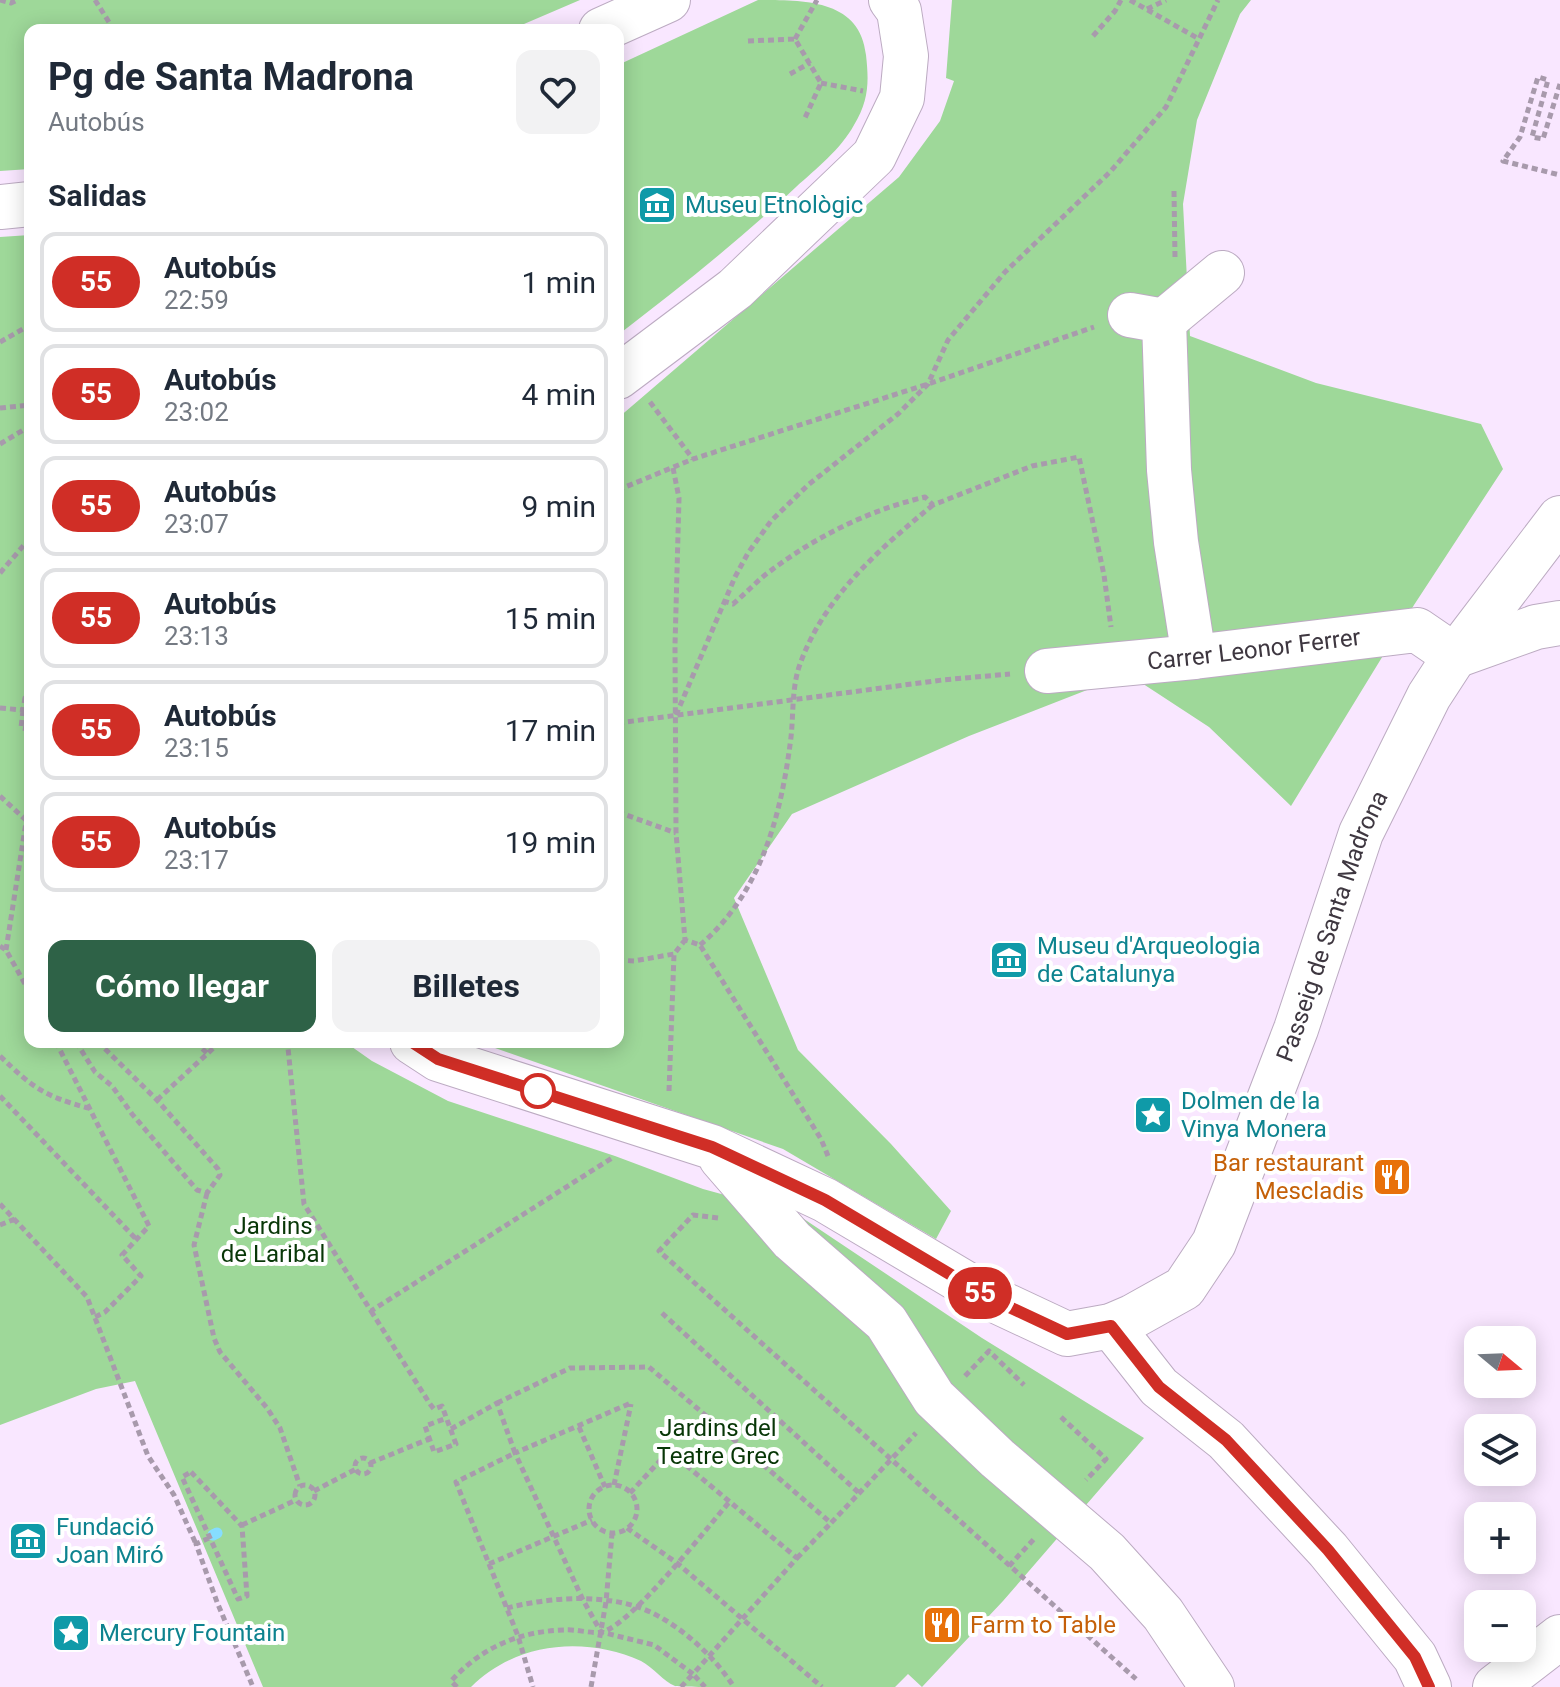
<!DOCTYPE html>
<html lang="es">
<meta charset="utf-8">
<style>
body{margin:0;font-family:Roboto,sans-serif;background:#f2f2f3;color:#1f2937;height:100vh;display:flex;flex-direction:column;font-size:30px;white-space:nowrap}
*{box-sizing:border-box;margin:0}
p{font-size:26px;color:#747a83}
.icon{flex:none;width:44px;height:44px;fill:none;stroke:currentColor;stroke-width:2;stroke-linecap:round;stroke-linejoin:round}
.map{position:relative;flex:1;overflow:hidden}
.sheet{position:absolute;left:24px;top:24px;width:600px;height:1024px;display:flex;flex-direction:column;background:#fff;border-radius:16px;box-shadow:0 4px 20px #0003}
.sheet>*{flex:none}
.badge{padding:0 16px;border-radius:26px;font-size:28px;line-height:52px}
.needle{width:52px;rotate:109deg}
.tools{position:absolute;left:1464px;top:1326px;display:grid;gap:16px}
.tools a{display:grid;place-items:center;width:72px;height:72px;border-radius:16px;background:#fff;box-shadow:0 4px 20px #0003;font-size:40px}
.map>.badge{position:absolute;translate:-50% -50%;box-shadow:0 0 0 4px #fff}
h2{padding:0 24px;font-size:30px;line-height:72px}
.round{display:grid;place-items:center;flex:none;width:84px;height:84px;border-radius:16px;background:#f2f2f3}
.overview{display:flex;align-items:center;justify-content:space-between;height:136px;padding:0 24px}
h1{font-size:38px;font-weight:700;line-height:60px}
.cta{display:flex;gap:16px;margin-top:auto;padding:16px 24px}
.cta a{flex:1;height:92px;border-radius:16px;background:#2e6247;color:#fff;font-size:32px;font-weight:700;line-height:92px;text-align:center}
.cta a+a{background:#f2f2f3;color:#1f2937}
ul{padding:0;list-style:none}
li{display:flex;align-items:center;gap:24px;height:100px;margin:0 16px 12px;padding:0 8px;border:4px solid #e0e1e3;border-radius:16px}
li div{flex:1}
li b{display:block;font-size:30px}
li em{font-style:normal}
li .badge{min-width:88px;font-weight:700;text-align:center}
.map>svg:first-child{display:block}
</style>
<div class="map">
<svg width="1560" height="1687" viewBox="0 0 1560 1687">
<rect width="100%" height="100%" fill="#f9e7ff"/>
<!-- green -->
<path fill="#9ed899" d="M 0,0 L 580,0 L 510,30 L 30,30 L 30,169 L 0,171 Z
M 758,0 C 806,0 860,0 866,55 C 869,82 869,100 854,125 C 841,149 816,169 796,187 C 740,240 679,288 618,335 L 618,65 Z
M 952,0 L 1251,0 L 1240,14 L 1197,120 L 1183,204 L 1190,336 L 1316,383 L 1481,424 L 1503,469 L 1414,605 L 1291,806 L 1209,727 L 1128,674 L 969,736 L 792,814 L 734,898 L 798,1050 L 891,1144 L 951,1211 L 936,1239 L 783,1149 L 478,1042 L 618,1042 L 618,418 L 899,177 L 940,121 L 954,81 L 946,78 Z
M 30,235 L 30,1042 L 345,1042 L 372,1061 L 448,1101 L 615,1156 L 703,1189 L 798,1215 L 982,1338 L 1144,1438 L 1003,1601 L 922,1687 L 908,1674 L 895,1687 C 838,1687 781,1687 724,1687 C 713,1687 684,1687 675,1686 C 664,1682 653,1667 641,1661 C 585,1636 516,1642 471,1687 L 263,1687 L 135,1381 L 96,1389 L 0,1425 L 0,237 Z"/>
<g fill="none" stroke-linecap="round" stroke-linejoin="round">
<!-- stream -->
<path stroke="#86ddff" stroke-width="11" d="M 213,1535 L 217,1533"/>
<!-- minor casing -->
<g stroke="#bcabc2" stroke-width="46">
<g id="minor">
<path d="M 601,30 L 668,0"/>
<path d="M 0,207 L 30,204"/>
<path d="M 1130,315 L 1164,321 L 1169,470 L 1176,542 L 1194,657"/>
<path d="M 1164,321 L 1222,273"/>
<path d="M 618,377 L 735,289 L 874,156 L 902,98 L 906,56 L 899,11 L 891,0"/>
<path d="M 1455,656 L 1536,627 L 1560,623"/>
<path id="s1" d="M 1047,671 L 1194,657 L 1417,630 L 1455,656"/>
<path id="s2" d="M 412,1042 L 438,1059 L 712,1147 L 825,1200 L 990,1298 L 1067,1334 L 1111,1326 L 1132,1317 L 1184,1288 L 1214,1243 L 1296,1029 L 1361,833 L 1429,696 L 1455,656 L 1560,518"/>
<path d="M 721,1158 L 792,1240 L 886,1322 L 934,1398 L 997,1458 L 1107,1552 L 1163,1614 L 1212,1687"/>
<path d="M 1111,1326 L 1159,1387 L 1226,1440 L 1328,1550 L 1415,1657 L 1429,1687"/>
<path d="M 1495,1687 L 1560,1637"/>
</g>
</g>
<!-- path -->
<path stroke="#a89aac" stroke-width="5" stroke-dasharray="6 4" stroke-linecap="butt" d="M 0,0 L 11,3 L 17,0
M 95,0 L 114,30
M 1130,0 L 1199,39
M 1147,9 L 1166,0
M 1093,36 L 1115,11 L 1121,0
M 795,39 L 817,0
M 748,41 L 795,39 L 821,83 L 804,120
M 790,74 L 810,63
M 821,83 L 863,91
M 1560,84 L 1543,139 L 1532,137 L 1548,80 L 1538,77 L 1520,137 L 1503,161 L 1560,175
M 1174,191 L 1175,258
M 0,342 L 30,325
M 650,402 L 693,459
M 0,408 L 30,405
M 0,444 L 30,426
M 673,468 L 679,498 L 675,645 L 676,833 L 685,940 L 700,945 L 821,1139 L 828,1156
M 618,490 L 693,459 L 928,384 L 1094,327
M 0,573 L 30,538
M 723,601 L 733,604 C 744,595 754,584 765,575 C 813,538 866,511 925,497 L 933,505 L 1032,466 L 1079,457 L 1104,575 L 1111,627
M 0,708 L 23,710 L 25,698 L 30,699
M 23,710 L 21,728 L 30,729
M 676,715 L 735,577 L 748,553 L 771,521 L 808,485 L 898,414 L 928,384 L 948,340 L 1005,272 L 1110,172 L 1166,107 L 1218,0
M 618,723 L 942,680 L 1010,674
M 0,796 L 29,823
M 618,812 L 676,833
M 700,945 C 759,895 780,820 790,745 C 794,719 791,692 799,667 C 822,599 879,549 933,505
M 0,946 L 6,950 L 30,993
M 6,950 L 30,797
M 618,960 L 634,961 L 674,954
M 56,1042 L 149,1226 L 122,1255 L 141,1276 L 105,1312 L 95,1317
M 76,1042 L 95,1072 L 112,1086 L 132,1114 L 197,1190 L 207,1193 L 220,1175 L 218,1169 L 157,1100 L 98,1042
M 195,1042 L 208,1054
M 282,1042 L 288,1048 L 304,1204 L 371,1311 L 612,1158
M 0,1056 C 33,1088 44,1096 88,1108
M 669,1091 L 674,954 L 685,940
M 0,1096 L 137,1240
M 157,1100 L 220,1042
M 207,1193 L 194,1245 L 214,1338 L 220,1352 L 267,1408 L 280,1428 L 300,1486
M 0,1204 L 87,1297 L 148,1456 L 174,1495 L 196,1544
M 718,1218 L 693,1215 L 659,1251 L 1136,1679
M 0,1225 L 15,1219
M 371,1311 L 430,1404 L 434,1409 L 442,1406 L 456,1444 L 434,1452 L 425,1426 L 447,1418
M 662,1313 L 859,1493
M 965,1376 L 989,1351 L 1024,1385
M 497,1403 L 570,1368 L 649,1367 L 831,1523 L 916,1433
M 1061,1417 L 1106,1459 L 1086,1480
M 579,1427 L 605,1487
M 451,1429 L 497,1403 L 515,1453 L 456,1482 L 518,1636 L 533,1687
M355 1466a8 8 0 1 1 16 0a8 8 0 1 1-16 0Z
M 370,1463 L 429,1439
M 191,1472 L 242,1526 L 247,1596 L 238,1599 L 182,1477 Z
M 614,1485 L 631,1404
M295 1495a10 10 0 1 1 20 0a10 10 0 1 1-20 0Z
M589 1509a24 24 0 1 1 48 0a24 24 0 1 1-48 0Z
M 314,1491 L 356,1469
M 630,1493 L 669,1451 L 797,1558 L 693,1674 L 654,1645 L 601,1632 L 583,1600 L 515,1453 L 631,1403
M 242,1525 L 296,1500
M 627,1528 L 677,1563 L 822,1687
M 209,1538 L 196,1544 L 217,1602 L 253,1687
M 797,1558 L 831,1523
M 489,1564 L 592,1520
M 1009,1566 L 1034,1539
M 507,1608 C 547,1598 594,1594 635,1606 C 673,1618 713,1654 734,1687
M 457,1687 L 451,1681 C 482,1647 520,1631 565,1630 C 576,1629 592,1634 602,1632 C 631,1625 708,1527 730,1501
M 591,1687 L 606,1602 L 612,1534
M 681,1687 L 693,1674 L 705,1687"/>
<!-- minor -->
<use href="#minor" stroke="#fff" stroke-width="44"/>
</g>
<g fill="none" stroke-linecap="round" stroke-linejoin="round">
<!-- line casing -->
<g stroke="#fff" stroke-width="18">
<path id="line" d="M 412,1042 L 438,1059 L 712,1147 L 825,1200 L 990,1298 L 1067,1334 L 1111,1326 L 1159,1387 L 1226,1440 L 1328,1550 L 1415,1657 L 1429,1687"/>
</g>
<!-- line -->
<use href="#line" stroke="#d02e26" stroke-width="12"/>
</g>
<!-- icons -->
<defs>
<g id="museum-square" transform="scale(2)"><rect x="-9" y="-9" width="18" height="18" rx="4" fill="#0f9aa8" stroke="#fff"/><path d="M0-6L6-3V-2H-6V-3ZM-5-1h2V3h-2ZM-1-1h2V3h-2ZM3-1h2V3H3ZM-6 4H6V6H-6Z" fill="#fff"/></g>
<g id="sight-square" transform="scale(2)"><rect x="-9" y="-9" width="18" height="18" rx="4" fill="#0f9aa8" stroke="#fff"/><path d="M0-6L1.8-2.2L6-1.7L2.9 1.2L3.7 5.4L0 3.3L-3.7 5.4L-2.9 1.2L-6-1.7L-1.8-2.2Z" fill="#fff"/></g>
<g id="restaurant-square" transform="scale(2)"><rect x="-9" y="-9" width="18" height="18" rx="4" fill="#e8710a" stroke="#fff"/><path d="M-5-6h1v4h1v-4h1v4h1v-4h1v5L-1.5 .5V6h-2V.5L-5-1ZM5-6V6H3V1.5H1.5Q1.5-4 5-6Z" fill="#fff"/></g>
</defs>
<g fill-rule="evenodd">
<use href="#museum-square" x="657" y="205"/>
<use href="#museum-square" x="1009" y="960"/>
<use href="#sight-square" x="1153" y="1115"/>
<use href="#restaurant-square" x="1392" y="1177"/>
<use href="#museum-square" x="28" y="1541"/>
<use href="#restaurant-square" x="942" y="1625"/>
<use href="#sight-square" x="71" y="1633"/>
</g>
<!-- markers -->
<circle fill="#fff" stroke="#d02e26" stroke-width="4" cx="538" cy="1091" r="16"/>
<g text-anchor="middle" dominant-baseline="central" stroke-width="8" stroke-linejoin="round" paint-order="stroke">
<!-- culture labels -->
<g font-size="24" fill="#0d838f" stroke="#fff" text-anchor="start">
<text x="685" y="205">Museu Etnològic</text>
<text x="1037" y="946">Museu d'Arqueologia<tspan x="1037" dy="28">de Catalunya</tspan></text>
<text x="1181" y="1101">Dolmen de la<tspan x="1181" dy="28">Vinya Monera</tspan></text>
<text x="56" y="1527">Fundació<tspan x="56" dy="28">Joan Miró</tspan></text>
<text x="99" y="1633">Mercury Fountain</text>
</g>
<!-- street labels -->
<g font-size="24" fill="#3e3740" stroke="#fff">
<text stroke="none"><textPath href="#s1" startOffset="208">Carrer Leonor Ferrer</textPath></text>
<text stroke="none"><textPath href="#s2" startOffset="1240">Passeig de Santa Madrona</textPath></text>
</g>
<!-- food labels -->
<g font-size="24" fill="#c56008" stroke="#fff" text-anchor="end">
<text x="1364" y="1163">Bar restaurant<tspan x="1364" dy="28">Mescladis</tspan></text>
<text x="970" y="1625" text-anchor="start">Farm to Table</text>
</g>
<!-- park labels -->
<g font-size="24" fill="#083707" stroke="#fff">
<text x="273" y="1226">Jardins<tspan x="273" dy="28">de Laribal</tspan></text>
<text x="718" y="1428">Jardins del<tspan x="718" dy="28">Teatre Grec</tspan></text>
</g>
</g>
</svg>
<div class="tools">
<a><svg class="needle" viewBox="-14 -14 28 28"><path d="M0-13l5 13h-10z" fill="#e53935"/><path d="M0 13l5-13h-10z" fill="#747a83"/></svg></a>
<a><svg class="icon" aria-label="layers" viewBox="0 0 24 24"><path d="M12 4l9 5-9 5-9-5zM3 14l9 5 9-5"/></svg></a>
<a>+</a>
<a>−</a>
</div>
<b class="badge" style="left:980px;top:1293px;background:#d02e26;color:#fff">55</b>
<section class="sheet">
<div class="overview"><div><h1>Pg de Santa Madrona</h1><p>Autobús</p></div><a class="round"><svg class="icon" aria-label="heart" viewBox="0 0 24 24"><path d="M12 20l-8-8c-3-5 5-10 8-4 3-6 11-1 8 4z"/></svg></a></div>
<h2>Salidas</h2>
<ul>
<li><span class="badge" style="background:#d02e26;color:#fff">55</span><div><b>Autobús</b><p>22:59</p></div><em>1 min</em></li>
<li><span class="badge" style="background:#d02e26;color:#fff">55</span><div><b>Autobús</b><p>23:02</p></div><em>4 min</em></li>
<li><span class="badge" style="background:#d02e26;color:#fff">55</span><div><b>Autobús</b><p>23:07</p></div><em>9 min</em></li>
<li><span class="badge" style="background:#d02e26;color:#fff">55</span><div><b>Autobús</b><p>23:13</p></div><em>15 min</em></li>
<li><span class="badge" style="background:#d02e26;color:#fff">55</span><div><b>Autobús</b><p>23:15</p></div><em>17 min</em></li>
<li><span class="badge" style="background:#d02e26;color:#fff">55</span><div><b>Autobús</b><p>23:17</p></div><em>19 min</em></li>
</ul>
<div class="cta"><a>Cómo llegar</a><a>Billetes</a></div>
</section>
</div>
